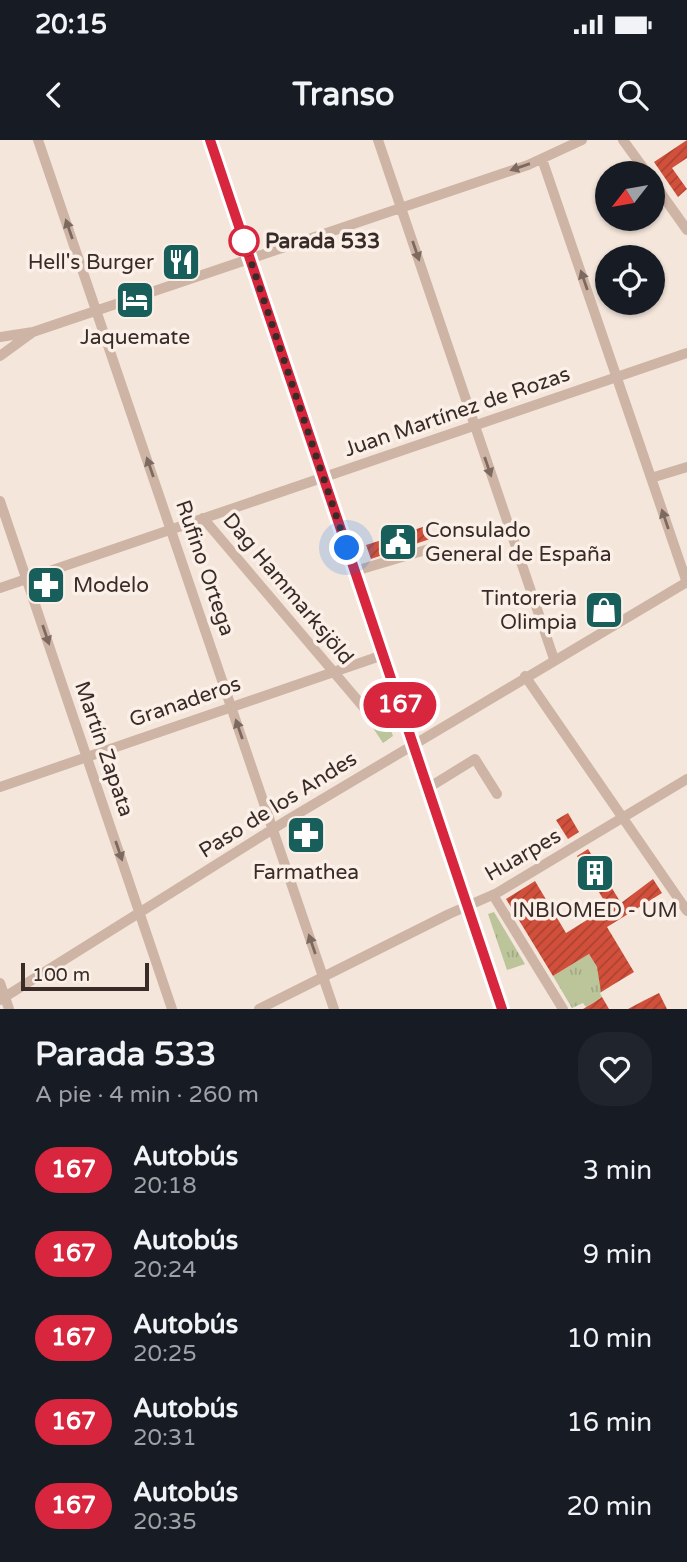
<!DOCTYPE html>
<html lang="es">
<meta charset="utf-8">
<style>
body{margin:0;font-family:"Varela Round",sans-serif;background:#20242c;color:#f1f3f6;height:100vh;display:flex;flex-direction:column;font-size:26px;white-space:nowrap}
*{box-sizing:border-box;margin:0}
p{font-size:23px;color:#9ea1a6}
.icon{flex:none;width:38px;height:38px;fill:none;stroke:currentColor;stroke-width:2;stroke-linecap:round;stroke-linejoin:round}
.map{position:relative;height:869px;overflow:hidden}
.side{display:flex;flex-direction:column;background:#171b24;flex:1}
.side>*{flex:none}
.badge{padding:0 14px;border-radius:23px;font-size:24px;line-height:46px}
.needle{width:46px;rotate:239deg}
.fabs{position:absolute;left:595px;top:21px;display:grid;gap:14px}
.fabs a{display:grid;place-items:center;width:70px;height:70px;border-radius:50%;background:#171b24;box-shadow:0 2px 5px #0004;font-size:35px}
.scale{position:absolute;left:21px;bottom:18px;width:128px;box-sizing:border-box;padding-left:7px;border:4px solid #392b27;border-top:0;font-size:19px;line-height:24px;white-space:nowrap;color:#392b27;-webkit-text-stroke:5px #fbf0e8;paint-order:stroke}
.you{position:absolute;width:35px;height:35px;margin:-18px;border:5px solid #fff;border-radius:50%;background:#1a73e8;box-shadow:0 0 0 10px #1a73e833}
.map>.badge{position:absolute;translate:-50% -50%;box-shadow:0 0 0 4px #fff}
.round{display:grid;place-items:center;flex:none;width:74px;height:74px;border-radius:28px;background:#20242c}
.headline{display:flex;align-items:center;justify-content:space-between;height:119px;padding:0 35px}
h1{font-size:33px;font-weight:700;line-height:52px}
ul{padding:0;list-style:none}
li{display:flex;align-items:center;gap:21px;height:84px;padding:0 35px}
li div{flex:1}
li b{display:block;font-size:26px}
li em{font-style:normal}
li .badge{min-width:77px;font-weight:700;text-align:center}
.status{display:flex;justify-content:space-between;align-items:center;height:49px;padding:0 35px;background:#171b24;direction:ltr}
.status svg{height:19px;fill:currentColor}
header{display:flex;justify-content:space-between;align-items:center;height:91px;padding:0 35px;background:#171b24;font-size:32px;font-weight:700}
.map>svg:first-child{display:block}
</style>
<div class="status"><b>20:15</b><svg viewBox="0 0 49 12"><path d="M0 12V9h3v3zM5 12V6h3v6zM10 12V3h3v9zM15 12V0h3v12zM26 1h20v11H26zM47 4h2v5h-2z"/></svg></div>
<header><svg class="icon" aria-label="back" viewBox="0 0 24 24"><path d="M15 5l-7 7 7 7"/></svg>Transo<svg class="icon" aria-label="search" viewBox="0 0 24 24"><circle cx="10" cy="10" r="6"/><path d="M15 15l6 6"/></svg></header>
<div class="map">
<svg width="687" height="869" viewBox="0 0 687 869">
<defs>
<pattern id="grass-tufts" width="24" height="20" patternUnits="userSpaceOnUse" patternTransform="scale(1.75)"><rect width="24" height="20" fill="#bbc599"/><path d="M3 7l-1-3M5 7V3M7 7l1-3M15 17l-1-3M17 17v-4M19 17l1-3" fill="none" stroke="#a2a984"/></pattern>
<pattern id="building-hatch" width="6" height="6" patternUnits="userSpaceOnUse" patternTransform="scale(1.75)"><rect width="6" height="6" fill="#d2503b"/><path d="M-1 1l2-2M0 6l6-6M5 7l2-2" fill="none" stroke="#ab4332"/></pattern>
</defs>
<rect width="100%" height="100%" fill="#f4e6db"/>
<!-- grass -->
<path fill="url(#grass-tufts)" d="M 385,572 L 393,596 L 383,603 L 367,579 Z
M 494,772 L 525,824 L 507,830 L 488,774 Z
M 589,814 L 609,847 L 600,853 L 602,857 L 586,867 L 583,863 L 572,868 L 553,836 Z"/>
<!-- building -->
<path fill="url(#building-hatch)" d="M 687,0 L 687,18 L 672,28 L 687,49 L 678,57 L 654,22 Z
M 426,386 L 430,399 L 371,419 L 366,405 Z
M 568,673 L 579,692 L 568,699 L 556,680 Z
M 588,709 L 621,763 L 653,739 L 662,753 L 607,787 L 634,832 L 601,852 L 597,827 L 589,814 L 553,836 L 506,759 L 535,741 L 566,793 L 608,767 L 577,716 Z
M 659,853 L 667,869 L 628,869 L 645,860 Z
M 602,857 L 609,869 L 583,869 L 593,863 Z"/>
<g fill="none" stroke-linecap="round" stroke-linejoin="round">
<!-- minor -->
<path stroke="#ceb4a5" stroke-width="10" d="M 38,0 L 334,869
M 378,0 L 554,519
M 623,0 L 647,33
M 542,19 L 687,443
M 653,42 L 687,90
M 0,197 L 33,192
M 0,216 L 33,192 L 528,25 L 582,0
M 651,338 L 687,327
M 0,361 L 172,869
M 203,378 L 371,576
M 355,431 L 429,409
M 0,448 L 687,213
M 525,536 L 687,771
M 0,647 L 383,515
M 428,648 L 475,619 L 497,654
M 493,755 L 563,869
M 0,843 L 9,869
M 0,860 L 289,679 L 687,442
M 259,869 L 449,774 L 497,753 L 687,639"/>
<!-- major -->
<path stroke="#7c5f57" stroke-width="12" d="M 210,0 L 502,869"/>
</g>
<!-- one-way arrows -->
<defs><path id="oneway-solid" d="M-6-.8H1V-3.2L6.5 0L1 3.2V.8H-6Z" transform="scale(1.75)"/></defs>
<g fill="#7c6960">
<use href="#oneway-solid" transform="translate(520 27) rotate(161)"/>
<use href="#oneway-solid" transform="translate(69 89) rotate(-109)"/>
<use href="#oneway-solid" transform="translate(416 111) rotate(71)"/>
<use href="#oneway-solid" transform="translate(584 140) rotate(-109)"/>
<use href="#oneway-solid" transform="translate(150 327) rotate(-109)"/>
<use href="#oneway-solid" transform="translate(488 327) rotate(71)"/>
<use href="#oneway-solid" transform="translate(665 379) rotate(-109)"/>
<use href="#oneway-solid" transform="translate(46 495) rotate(71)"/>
<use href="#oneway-solid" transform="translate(239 589) rotate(-109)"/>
<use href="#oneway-solid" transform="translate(119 711) rotate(71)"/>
<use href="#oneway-solid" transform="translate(312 804) rotate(-109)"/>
</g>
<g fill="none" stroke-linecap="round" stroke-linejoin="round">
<!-- line casing -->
<g stroke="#fff" stroke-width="16">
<path id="line" d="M 210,0 L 502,869"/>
</g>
<!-- line -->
<use href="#line" stroke="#d7263d" stroke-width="10"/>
<!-- walk -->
<path stroke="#392b27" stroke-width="7" stroke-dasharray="0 12.6" d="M 244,101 L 242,95 L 347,408"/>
</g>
<!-- icons -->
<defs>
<g id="restaurant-square" transform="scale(2.0125)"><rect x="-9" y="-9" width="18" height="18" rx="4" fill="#185f5c" stroke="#fbf0e8"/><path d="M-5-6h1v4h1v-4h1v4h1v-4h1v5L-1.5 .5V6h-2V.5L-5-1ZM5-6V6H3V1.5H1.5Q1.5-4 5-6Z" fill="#fff"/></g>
<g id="hotel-square" transform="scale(2.0125)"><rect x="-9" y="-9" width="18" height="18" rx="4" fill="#185f5c" stroke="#fbf0e8"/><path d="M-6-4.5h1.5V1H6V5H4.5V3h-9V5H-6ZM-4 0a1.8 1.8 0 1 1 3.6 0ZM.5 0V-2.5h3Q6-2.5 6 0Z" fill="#fff"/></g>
<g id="civic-square" transform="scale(2.0125)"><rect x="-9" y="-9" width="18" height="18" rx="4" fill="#185f5c" stroke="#fbf0e8"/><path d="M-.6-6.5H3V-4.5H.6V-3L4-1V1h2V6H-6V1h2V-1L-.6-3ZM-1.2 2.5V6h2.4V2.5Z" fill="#fff"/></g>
<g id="pharmacy-square" transform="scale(2.0125)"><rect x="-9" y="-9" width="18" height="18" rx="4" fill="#185f5c" stroke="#fbf0e8"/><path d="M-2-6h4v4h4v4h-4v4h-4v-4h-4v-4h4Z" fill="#fff"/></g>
<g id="shop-square" transform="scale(2.0125)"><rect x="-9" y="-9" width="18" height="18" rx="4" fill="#185f5c" stroke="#fbf0e8"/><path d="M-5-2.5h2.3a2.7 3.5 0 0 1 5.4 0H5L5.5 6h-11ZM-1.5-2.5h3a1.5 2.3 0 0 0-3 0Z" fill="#fff"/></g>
<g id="building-square" transform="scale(2.0125)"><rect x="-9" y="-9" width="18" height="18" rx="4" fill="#185f5c" stroke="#fbf0e8"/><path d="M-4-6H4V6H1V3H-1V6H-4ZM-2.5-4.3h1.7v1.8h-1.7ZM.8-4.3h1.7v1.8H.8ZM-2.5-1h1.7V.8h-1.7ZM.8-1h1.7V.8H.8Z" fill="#fff"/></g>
</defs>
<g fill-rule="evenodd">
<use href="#restaurant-square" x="181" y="122"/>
<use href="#hotel-square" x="135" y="160"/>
<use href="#civic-square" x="398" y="402"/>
<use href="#pharmacy-square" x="46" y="445"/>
<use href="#shop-square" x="604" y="470"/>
<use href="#pharmacy-square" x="306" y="695"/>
<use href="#building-square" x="595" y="733"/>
</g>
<!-- markers -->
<circle fill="#fff" stroke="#d7263d" stroke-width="3.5" cx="244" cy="101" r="14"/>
<g text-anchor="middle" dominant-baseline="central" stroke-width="7" stroke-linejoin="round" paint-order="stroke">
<!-- stop labels -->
<g font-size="21" font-weight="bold" fill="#392b27" stroke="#fbf0e8" text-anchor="start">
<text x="265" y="101">Parada 533</text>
</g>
<!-- poi labels -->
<g font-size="21" fill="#392b27" stroke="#fbf0e8">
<text x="154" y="122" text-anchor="end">Hell's Burger</text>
<text x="135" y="197">Jaquemate</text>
<text x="425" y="390" text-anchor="start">Consulado<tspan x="425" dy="24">General de España</tspan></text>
<text x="73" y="445" text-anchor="start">Modelo</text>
<text x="577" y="458" text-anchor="end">Tintoreria<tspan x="577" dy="24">Olimpia</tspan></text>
<text x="306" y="732">Farmathea</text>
<text x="595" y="770">INBIOMED - UM</text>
</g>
<!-- street labels -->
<g font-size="21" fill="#392b27" stroke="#fbf0e8">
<text transform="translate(457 272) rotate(-19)">Juan Martínez de Rozas</text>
<text transform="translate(205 428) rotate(71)">Rufino Ortega</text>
<text transform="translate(288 449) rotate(50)">Dag Hammarksjöld</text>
<text transform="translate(185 562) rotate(-19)">Granaderos</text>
<text transform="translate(104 609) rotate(71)">Martín Zapata</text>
<text transform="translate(278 665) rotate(-32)">Paso de los Andes</text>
<text transform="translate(523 715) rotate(-30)">Huarpes</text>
</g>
</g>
</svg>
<div class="fabs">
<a><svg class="needle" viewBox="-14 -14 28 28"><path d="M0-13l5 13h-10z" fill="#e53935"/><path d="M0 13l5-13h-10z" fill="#9ea1a6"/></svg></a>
<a><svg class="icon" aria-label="locate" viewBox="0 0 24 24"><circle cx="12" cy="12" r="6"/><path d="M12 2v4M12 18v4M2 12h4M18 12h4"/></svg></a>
</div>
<div class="scale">100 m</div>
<div class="you" style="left:347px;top:408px"></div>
<b class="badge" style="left:400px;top:565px;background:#d7263d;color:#fff">167</b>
</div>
<section class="side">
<div class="headline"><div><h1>Parada 533</h1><p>A pie · 4 min · 260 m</p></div><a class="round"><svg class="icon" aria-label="heart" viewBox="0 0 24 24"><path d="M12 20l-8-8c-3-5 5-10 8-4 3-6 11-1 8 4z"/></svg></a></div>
<ul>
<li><span class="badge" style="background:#d7263d;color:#fff">167</span><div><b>Autobús</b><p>20:18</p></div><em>3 min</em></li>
<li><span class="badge" style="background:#d7263d;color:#fff">167</span><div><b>Autobús</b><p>20:24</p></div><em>9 min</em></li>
<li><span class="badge" style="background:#d7263d;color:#fff">167</span><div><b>Autobús</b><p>20:25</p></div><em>10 min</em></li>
<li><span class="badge" style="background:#d7263d;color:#fff">167</span><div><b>Autobús</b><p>20:31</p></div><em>16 min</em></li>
<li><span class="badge" style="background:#d7263d;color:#fff">167</span><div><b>Autobús</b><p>20:35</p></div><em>20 min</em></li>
</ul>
</section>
